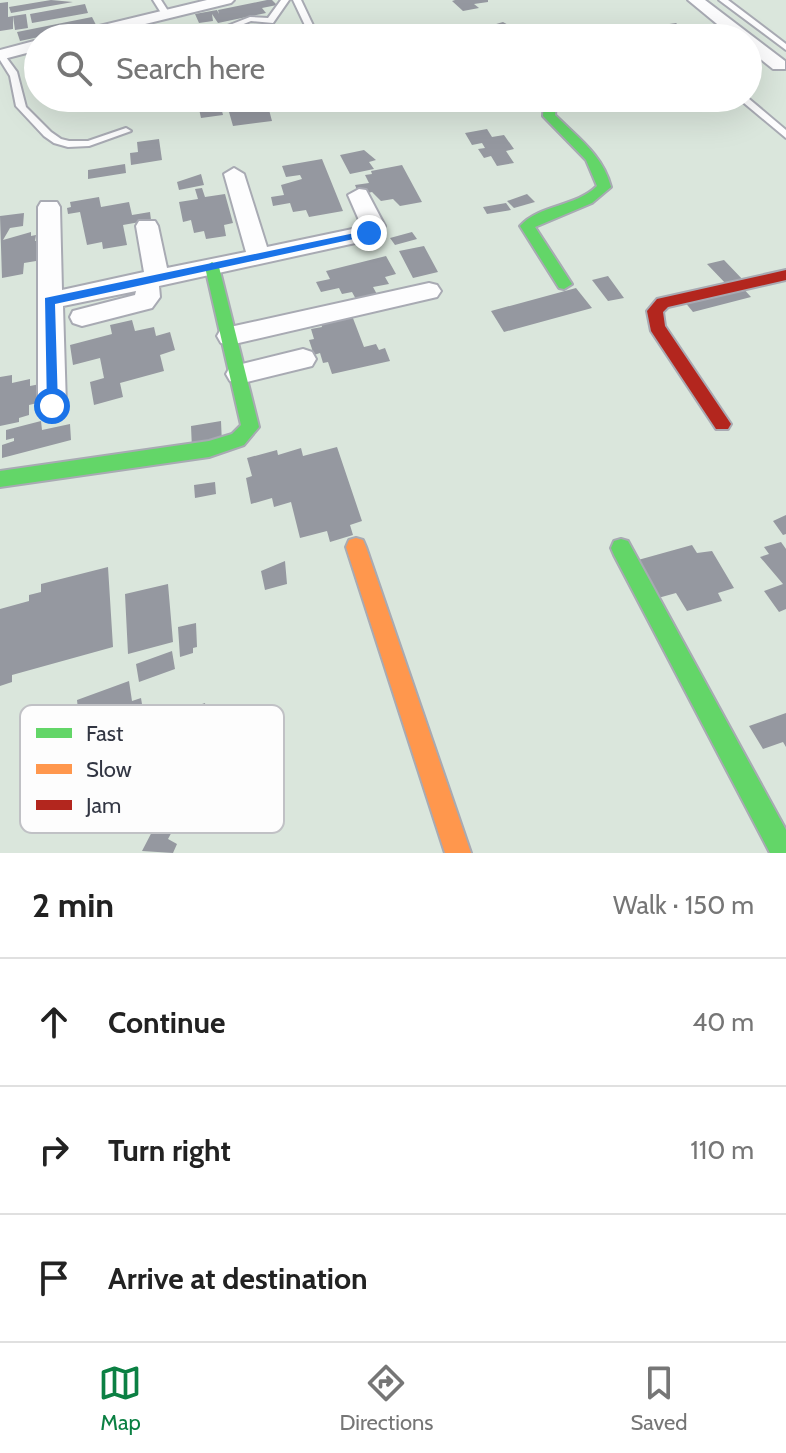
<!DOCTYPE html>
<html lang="en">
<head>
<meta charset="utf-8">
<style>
  :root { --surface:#fff; --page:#f2f2f2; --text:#222; --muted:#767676; --line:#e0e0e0; --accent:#0b8043 }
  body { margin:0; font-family:Cabin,sans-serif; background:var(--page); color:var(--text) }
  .stop { position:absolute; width:24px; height:24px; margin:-18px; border:6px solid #1a73e8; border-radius:50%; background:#fff }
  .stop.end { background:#1a73e8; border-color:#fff; box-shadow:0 2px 8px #0008 }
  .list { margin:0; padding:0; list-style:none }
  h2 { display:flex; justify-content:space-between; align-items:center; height:104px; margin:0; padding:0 32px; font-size:34px }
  h2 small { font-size:26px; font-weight:400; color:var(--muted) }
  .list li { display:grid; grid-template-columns:52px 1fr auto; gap:24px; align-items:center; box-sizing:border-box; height:128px; padding:0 32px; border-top:2px solid var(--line) }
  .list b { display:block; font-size:30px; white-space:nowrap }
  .list em { font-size:26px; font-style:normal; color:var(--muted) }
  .icon { flex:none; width:44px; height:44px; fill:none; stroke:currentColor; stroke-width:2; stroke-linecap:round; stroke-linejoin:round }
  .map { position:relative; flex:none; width:786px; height:853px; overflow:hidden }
  .search { position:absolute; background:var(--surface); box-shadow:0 8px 32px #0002; left:24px; right:24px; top:24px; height:88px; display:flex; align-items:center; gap:20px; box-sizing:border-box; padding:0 28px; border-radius:44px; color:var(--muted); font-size:30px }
  .sheet { height:488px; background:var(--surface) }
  nav { display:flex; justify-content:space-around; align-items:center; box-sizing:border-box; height:112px; border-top:2px solid var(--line); background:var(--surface); font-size:22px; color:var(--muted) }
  nav a { display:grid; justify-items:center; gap:4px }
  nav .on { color:var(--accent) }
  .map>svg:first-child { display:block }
  .green { fill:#dae6dc; fill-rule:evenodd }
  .building { fill:#9598a0 }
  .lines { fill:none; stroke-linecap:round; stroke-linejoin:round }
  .lane-casing { stroke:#a8aab3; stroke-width:4 }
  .street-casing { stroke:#a8aab3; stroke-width:4 }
  .fast-casing { stroke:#a8aab3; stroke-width:4 }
  .slow-casing { stroke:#a8aab3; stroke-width:4 }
  .jam-casing { stroke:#a8aab3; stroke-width:4 }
  .lane { fill:#fdfdfe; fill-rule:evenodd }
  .street { fill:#fdfdfe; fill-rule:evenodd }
  .fast { fill:#63d668; fill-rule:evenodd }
  .slow { fill:#ff974d; fill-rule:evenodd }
  .jam { fill:#b3261e; fill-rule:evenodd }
  .route { fill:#1a73e8 }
  .key { fill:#fdfdfd; stroke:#c0c1c5; stroke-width:2 }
  .key-label { font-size:22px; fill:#323643 }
</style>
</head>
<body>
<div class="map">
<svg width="786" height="853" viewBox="0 0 786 853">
  <rect width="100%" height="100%" fill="#f0f2f9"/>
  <!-- green -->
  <path class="green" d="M0,0H786V853H0ZM38,38H748V98H38Z"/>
  <!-- building -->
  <path class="building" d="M51,0L73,2L11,13L9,7Z
    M267,0H272L277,5L262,8L266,13L218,23L212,14L213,21L199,23L195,14L217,10L219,14L218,10Z
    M455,0H488V2L474,4L479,8L463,11L452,1Z
    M8,2V17L13,16V29L0,31V3Z
    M85,4L88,13L32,23L30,14Z
    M26,14L28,28L15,30L13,16Z
    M92,17L96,25L20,41L17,32Z
    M503,22L517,30L499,36L486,27Z
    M676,23L687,33L674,35L677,38H654L643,28Z
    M208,28L216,38H189L185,33Z
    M414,28L420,35L398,38L393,31Z
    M222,101V104L228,103L230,110L222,111L223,115L201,118L199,109L207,108L206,103Z
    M254,105L268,106L272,121L233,126L229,112Z
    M487,129L492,137L504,135L514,149L506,151L514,163L497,166L491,156L484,158L478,149L485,148L482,143L472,145L465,133Z
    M159,139L162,160L131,165L130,153L138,152L137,142Z
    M364,150L376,160L369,162L374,169L350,174L340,155Z
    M322,159L343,211L309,217L306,210L293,212L290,203L273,206L271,197L284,195L281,185L302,179L300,175L286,177L282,166Z
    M125,164L126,173L88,179V170Z
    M402,165L422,202L400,206L393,199L381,201L372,192L359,195L355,185L369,183L365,175L372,174L371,171Z
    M201,174L204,185L179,190L177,182Z
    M202,188L205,197L225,194L233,223L224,225L226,236L206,239L204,231L194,233L191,220L183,222L179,202L198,199L195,189Z
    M527,194L535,202L514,208L507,201Z
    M99,197L101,207L129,202L132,215L150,212L151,220L123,225L127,245L103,249L102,242L87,245L80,212L68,214L67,208L71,207L70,202Z
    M506,203L511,210L487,214L483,207Z
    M24,213L23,226L10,228L3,240L31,232V236L36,235L35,241L46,239V251L36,253V261L24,263L23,274L2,278L0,216Z
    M412,232L417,239L395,245L390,238Z
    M424,246L438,272L413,278L399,251Z
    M386,256L396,274L385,277L389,284L373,287L379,298L358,303L352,292L342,294L339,288L321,292L316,282L330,279L326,271Z
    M724,260L745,282L728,286L707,264Z
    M608,276L624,298L608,301L592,280Z
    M741,286L751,297L693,312L684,301Z
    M576,288L592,308L504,332L491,311Z
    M351,313L364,347L376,344L379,350L385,348L390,361L332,374L328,362L323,363L320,353L314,355L309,340L314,339L311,329L322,327L320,320Z
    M132,320L135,331L154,327L156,336L170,332L175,350L160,355L164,371L120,383L123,397L94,405L90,382L104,378L100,358L73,365L70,345L112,334L110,325Z
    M12,375V383L30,379V386L50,382V400L29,405V415L19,418V422L0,426V377Z
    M41,421L42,430L70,424L71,440L2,458V445L14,441V438L6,440V430Z
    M221,421L222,444L192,449L191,426Z
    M337,447L362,521L350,525L353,535L330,542L327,531L300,538L291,502L274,507L272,498L251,504L246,478L252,476L247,458L277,450L278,455L301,448L303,456Z
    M215,482L216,494L195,498L194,485Z
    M786,515V534L783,535L773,521Z
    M781,542L786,549V609L779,612L764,591L783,584L760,557L769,554L764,547Z
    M692,545L697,553L712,551L734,588L718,593L722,601L687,611L676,593L658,598L638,560Z
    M285,561L287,584L265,590L261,571Z
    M108,567L113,647L12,675V682L0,686V609L29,601V595L41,592V584Z
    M168,584L173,642L128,654L125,594Z
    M196,623L197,647L193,648V653L180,657L178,627Z
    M172,651L175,669L139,682L136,664Z
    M129,681L132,701L141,698L148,741L84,766L77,700Z
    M205,703L207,717L191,722L190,708Z
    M786,713V747L783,742L763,749L749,726Z
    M167,822L175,826L168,839L177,844L173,853L142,851L155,826L162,830Z"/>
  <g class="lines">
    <!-- lane casing -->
    <g class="lane-casing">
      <path id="lane" d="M153,0H161L170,14L169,16H163Z
        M281,0H289L273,23L251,21L224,32L217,30L250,17L268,18Z
        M293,0H301L319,38H311Z
        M719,0H728L786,44V50Z
        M0,52L3,53L17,72L26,107L51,132L61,139L69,141H88L126,128L131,131L89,146L68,147L54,143L44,136L16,106L10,76L0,60Z
        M218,98H238L215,103L213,101Z
        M738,98H748L786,130V138Z"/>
    </g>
    <!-- street casing -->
    <g class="street-casing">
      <path id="street" d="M207,0H234L231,3L88,38H60L62,35Z
        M688,0H705L785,61V69H773L748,49V38H734Z
        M38,40V50L0,60V50Z
        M234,168L244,174L267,247L362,227L348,195L359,189L366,190L385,226L377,238L369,240L159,286L160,297L152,308L82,326L73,323L70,317L73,311L135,295L136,291L63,306L66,406L62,414L52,417L42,414L38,406V207L41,202H57L60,207L62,290L144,272L136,226L139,221H155L158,226L167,268L246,252L224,174Z
        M429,283L437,285L441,291L437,297L230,345L221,343L217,336L221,329L230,327Z
        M303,349L312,352L316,359L312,366L239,384L230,381L226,374L230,367Z"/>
    </g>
    <!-- fast casing -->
    <g class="fast-casing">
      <path id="fast" d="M553,98H577L556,104L555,115C577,137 603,155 611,187L592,203L535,227L572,284L564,289L559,288L520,226C540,204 576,207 597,186L586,160L543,116L544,102Z
        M212,262L219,267L259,427L244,445L209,457L0,487V471L209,441L232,434L241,425L205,267Z
        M621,539L628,541L786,830V853H770L614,555L611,548L614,541Z"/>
    </g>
    <!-- slow casing -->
    <g class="slow-casing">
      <path id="slow" d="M356,538L363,540L366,547L471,853H445L346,547L349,540Z"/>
    </g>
    <!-- jam casing -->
    <g class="jam-casing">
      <path id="jam" d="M786,270V280L668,307L663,312L665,326L731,424L728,429H716L651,331L647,311L657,299Z"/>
    </g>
    <!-- lane -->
    <use href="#lane" class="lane"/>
    <!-- street -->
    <use href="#street" class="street"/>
    <!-- fast -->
    <use href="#fast" class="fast"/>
    <!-- slow -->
    <use href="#slow" class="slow"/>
    <!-- jam -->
    <use href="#jam" class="jam"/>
  </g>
  <!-- route -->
  <path class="route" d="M369,230L372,231V235L55,304L58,406L52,411L47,409L45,298Z"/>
  <!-- legend -->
  <rect x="20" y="705" width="264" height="128" rx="12" class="key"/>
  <rect x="36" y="728" width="36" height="10" fill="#63d668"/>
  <rect x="36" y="764" width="36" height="10" fill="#ff974d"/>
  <rect x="36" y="800" width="36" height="10" fill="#b3261e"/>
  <g class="key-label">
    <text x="86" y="741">Fast</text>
    <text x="86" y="777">Slow</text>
    <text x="86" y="813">Jam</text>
  </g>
</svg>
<div class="stop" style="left:52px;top:406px"></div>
<div class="stop end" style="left:369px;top:233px"></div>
<div class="search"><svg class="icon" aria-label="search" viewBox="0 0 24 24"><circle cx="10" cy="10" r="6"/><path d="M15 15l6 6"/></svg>Search here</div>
</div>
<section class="sheet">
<h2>2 min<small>Walk · 150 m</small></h2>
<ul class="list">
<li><svg class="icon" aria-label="ahead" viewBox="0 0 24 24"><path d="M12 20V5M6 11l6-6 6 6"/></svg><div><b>Continue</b></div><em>40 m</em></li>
<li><svg class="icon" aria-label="right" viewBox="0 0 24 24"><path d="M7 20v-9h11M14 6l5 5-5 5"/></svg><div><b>Turn right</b></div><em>110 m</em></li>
<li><svg class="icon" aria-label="arrive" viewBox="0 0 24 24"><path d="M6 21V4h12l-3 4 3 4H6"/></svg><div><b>Arrive at destination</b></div></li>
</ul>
</section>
<nav>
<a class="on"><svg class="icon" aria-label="map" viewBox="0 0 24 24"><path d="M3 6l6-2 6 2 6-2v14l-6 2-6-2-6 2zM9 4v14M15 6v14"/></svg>Map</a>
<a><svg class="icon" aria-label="directions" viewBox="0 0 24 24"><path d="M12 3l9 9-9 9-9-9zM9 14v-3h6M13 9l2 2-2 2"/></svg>Directions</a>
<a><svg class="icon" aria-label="saved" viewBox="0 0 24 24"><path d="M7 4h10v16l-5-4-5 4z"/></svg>Saved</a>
</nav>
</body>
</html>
